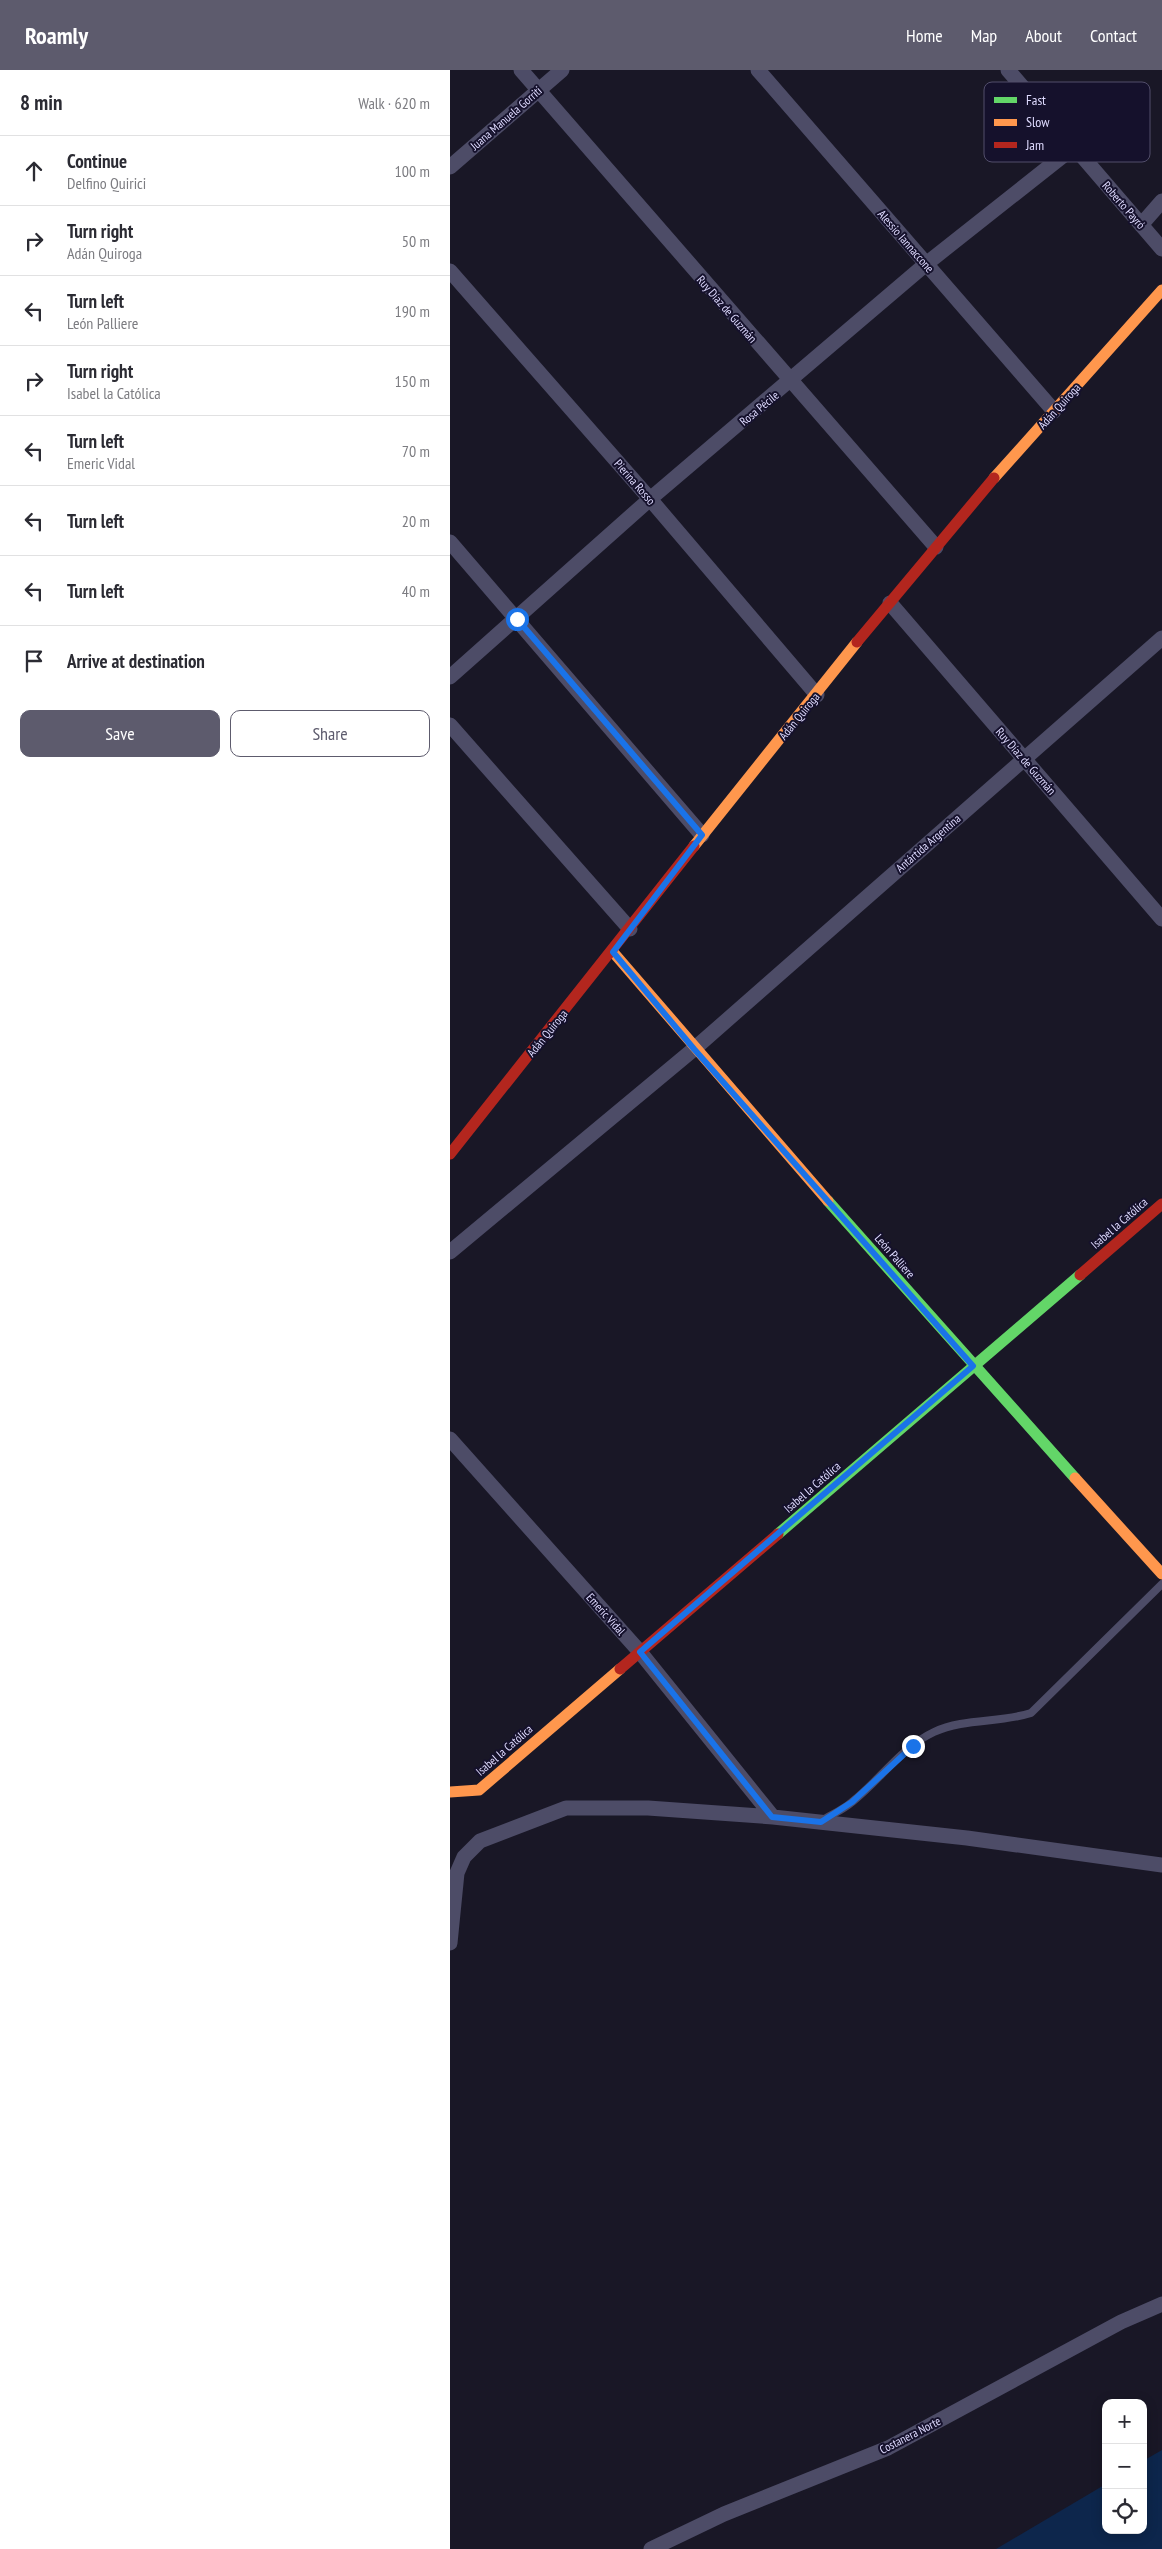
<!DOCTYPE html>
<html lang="en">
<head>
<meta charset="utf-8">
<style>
  :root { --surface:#fff; --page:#f7f7f7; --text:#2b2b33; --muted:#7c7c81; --line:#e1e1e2; --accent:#5d5b6d }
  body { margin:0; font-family:"PT Sans Narrow",sans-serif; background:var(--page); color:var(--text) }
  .controls { position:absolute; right:15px; bottom:15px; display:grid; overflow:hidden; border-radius:10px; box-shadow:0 2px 12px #0003 }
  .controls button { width:45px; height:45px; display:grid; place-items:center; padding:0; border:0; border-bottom:1px solid var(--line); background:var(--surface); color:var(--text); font:25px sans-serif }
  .stop { position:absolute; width:15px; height:15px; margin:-11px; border:4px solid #1a73e8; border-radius:50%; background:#fff }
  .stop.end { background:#1a73e8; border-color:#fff; box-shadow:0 1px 5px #0008 }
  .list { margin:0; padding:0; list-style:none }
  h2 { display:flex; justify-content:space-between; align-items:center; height:65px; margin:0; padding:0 20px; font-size:21px }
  h2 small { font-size:16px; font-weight:400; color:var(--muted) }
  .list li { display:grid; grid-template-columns:32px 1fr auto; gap:15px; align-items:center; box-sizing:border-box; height:70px; padding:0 20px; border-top:1px solid var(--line) }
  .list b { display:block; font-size:19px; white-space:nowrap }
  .list p { margin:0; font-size:16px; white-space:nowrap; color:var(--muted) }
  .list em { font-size:16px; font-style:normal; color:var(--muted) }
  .actions { display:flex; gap:10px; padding:15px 20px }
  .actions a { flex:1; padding:11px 0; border:1px solid var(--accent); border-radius:10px; text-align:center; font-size:18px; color:var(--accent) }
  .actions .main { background:var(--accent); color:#fff }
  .icon { flex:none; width:28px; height:28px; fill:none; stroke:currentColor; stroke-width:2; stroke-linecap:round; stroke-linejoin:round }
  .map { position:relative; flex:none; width:712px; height:2479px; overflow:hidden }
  header { display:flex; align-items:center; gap:30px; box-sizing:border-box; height:70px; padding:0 25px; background:var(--accent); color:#fff }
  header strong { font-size:24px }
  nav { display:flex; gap:28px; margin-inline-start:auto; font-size:18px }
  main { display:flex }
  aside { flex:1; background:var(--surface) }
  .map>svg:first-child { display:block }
  .water { fill:#0d264c }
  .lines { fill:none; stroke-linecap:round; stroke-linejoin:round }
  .lane { stroke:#4d4c67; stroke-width:8 }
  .street { stroke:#4d4c67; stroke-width:15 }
  .fast { stroke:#63d668; stroke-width:11 }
  .slow { stroke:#ff974d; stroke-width:11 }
  .jam { stroke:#b3261e; stroke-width:11 }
  .route { stroke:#1a73e8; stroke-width:6 }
  .labels { text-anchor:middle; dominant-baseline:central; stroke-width:4; stroke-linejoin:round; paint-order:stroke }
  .street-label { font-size:12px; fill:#dfdbff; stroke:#15112c }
  .key { fill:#15112c; stroke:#524e6b; stroke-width:1 }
  .key-label { font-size:14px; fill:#dfdbff }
</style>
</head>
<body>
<header>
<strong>Roamly</strong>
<nav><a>Home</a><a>Map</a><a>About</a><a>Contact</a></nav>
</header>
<main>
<aside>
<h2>8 min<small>Walk · 620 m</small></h2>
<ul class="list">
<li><svg class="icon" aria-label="ahead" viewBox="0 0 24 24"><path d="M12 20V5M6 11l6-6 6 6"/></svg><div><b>Continue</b><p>Delfino Quirici</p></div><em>100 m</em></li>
<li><svg class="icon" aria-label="right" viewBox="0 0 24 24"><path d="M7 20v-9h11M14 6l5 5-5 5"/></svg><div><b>Turn right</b><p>Adán Quiroga</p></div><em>50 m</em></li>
<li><svg class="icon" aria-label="left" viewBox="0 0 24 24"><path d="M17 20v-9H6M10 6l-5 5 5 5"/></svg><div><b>Turn left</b><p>León Palliere</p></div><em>190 m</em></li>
<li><svg class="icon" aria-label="right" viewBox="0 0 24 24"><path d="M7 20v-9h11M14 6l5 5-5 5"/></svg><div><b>Turn right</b><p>Isabel la Católica</p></div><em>150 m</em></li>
<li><svg class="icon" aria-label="left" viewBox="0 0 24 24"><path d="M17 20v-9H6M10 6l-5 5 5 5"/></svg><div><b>Turn left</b><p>Emeric Vidal</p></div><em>70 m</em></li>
<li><svg class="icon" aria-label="left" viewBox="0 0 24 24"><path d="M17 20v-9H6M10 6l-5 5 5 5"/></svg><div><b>Turn left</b></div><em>20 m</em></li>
<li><svg class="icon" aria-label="left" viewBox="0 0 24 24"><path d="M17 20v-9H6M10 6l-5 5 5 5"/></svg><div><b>Turn left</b></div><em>40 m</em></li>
<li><svg class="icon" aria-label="arrive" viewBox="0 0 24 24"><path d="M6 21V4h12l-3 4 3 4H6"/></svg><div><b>Arrive at destination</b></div></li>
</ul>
<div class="actions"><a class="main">Save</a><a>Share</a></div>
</aside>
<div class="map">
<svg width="712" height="2479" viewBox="0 0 712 2479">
  <rect width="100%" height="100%" fill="#191726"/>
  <!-- water -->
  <path class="water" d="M712,2380V2479H546L656,2414V2460H693V2391Z"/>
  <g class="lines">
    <!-- lane -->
    <path class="lane" d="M373,1750C383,1744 394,1739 402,1732C430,1710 452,1677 484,1662C514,1648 550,1653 581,1643L712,1514"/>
    <!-- street -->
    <path class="street" d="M71,0L486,477
      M308,0L604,341
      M558,0L712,179
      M0,97L112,0
      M691,155L712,131
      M0,201L200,429L367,625
      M0,472L252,765
      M440,533L712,849
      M0,607L200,429L476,194L624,77
      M0,655L180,859
      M0,1182L244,979L712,568
      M0,1369L190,1582L323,1747
      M0,1873L7,1803L14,1787L30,1771L116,1738H198L323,1747L517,1768L712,1795
      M201,2479L274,2444L438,2378L671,2252L712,2234"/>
    <!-- fast -->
    <path class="fast" d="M378,1131L625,1408
      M328,1464L630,1205"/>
    <!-- slow -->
    <path class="slow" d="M544,408L712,220
      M244,776L407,572
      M163,882L378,1131
      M625,1408L712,1504
      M0,1722L29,1720L170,1599"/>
    <!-- jam -->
    <path class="jam" d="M407,572L544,408
      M0,1084L244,776
      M630,1205L712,1134
      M170,1599L328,1464"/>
  </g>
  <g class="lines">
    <!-- route -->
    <path class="route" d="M67,549L252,765L163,882L244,979L523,1296L190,1582L322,1747L371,1752L402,1732L463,1676"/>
  </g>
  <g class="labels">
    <!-- street labels -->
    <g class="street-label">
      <text transform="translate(56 48) rotate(-41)">Juana Manuela Gorriti</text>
      <text transform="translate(674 135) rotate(49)">Roberto Payró</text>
      <text transform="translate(456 171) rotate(49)">Alessio Iannaccone</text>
      <text transform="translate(277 239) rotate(49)">Ruy Díaz de Guzmán</text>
      <text transform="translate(609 336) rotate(-48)">Adán Quiroga</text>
      <text transform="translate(309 338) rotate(-40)">Rosa Pécile</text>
      <text transform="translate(185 412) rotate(49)">Pierina Rosso</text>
      <text transform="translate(349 646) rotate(-51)">Adán Quiroga</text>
      <text transform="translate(576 691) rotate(49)">Ruy Díaz de Guzmán</text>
      <text transform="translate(478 773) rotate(-41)">Antártida Argentina</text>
      <text transform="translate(97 963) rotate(-51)">Adán Quiroga</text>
      <text transform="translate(669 1153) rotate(-41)">Isabel la Católica</text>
      <text transform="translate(445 1186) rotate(49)">León Palliere</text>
      <text transform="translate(362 1417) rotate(-41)">Isabel la Católica</text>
      <text transform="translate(156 1544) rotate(48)">Emeric Vidal</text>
      <text transform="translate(54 1680) rotate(-41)">Isabel la Católica</text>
      <text transform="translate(460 2365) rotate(-27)">Costanera Norte</text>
    </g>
  </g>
  <!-- legend -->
  <rect x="534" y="12" width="166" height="80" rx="8" class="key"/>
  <rect x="544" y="27" width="23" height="6" fill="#63d668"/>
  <rect x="544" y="49" width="23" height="7" fill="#ff974d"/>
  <rect x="544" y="72" width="23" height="6" fill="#b3261e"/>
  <g class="key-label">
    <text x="576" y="35">Fast</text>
    <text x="576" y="57">Slow</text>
    <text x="576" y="80">Jam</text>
  </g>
</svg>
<div class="controls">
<button>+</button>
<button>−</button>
<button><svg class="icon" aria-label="locate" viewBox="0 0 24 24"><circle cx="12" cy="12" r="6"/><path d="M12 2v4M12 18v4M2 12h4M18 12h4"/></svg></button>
</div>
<div class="stop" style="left:67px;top:549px"></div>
<div class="stop end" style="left:463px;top:1676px"></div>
</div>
</main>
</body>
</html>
